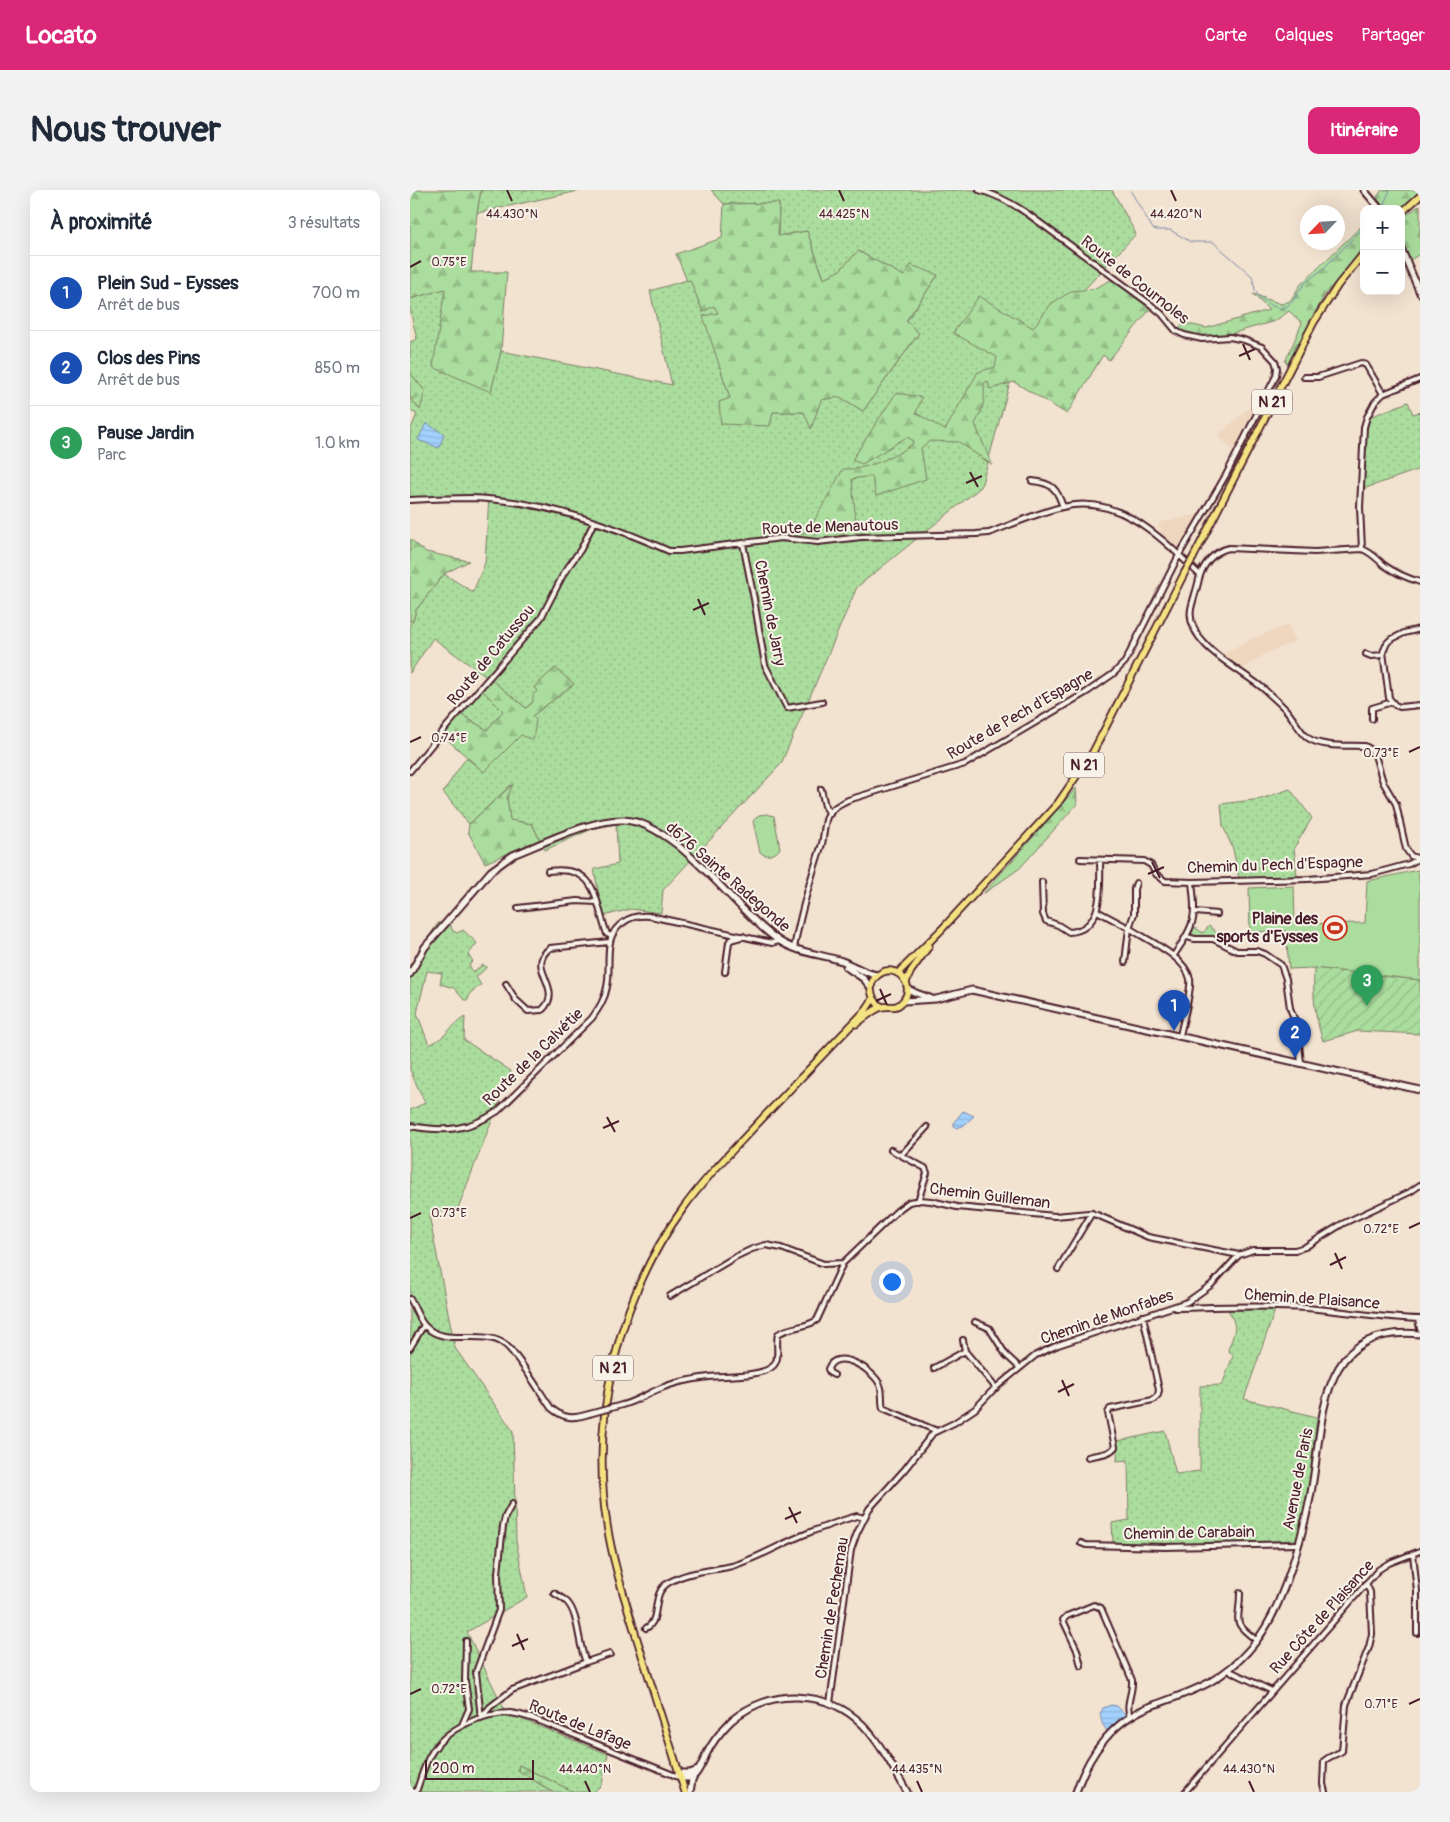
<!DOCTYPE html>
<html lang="fr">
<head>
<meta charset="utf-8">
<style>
  :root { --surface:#fff; --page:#f2f2f3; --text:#1f2937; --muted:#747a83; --line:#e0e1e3; --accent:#db2777 }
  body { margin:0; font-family:Pangolin,sans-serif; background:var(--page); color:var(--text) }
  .controls { position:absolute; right:15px; top:15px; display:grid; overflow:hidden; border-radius:10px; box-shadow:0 5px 20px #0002 }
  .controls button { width:45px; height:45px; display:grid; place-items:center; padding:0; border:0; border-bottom:1px solid var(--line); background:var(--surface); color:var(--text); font:25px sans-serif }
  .compass { position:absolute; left:890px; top:15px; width:45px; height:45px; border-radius:50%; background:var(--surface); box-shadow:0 5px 20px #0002; rotate:245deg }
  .scale { position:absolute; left:15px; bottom:12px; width:109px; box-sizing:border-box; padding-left:5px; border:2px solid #4a1f2b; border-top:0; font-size:14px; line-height:18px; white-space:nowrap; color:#4a1f2b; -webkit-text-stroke:4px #f7f3e8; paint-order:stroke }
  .you { position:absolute; left:481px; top:1091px; width:18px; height:18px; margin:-12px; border:4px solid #fff; border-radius:50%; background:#1a73e8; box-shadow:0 0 0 8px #1a73e833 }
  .badge { display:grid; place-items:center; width:32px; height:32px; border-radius:50%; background:var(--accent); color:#fff; font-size:16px; font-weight:700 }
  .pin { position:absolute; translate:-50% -41px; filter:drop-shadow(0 1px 2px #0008) }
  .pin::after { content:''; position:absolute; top:26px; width:18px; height:15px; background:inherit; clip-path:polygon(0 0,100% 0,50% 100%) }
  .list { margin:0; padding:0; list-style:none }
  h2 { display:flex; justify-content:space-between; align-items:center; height:65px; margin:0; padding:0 20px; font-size:21px }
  h2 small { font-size:16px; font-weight:400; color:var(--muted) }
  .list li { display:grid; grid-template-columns:32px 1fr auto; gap:15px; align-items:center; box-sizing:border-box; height:75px; padding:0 20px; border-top:1px solid var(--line) }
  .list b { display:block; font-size:19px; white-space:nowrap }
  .list p { margin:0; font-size:16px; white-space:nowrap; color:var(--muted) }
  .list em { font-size:16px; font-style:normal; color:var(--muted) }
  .map { position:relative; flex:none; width:1010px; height:1602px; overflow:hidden; border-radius:10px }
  header { display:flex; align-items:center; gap:30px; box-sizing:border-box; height:70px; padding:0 25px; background:var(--accent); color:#fff }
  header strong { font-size:24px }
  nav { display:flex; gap:28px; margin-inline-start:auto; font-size:18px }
  .intro { display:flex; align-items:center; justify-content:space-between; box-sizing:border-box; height:120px; padding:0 30px }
  h1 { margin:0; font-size:35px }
  .button { padding:12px 22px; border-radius:10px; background:var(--accent); color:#fff; font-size:18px; font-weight:700 }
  main { display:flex; gap:30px; padding:0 30px }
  aside { flex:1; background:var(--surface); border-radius:10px; box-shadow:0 5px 20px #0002 }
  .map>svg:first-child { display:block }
  .built { fill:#eed6bf }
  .grass { fill:url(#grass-dots); stroke:#7a7e64 }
  .forest { fill:url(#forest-firs); stroke:#7a7e64 }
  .park { fill:url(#park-crowns); stroke:#7a7e64 }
  .garden { fill:url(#garden-furrows); stroke:#7a7e64 }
  .pitch { fill:#abdd9e; stroke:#7a7e64 }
  .water { fill:url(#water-rules); stroke:#7e8aa9 }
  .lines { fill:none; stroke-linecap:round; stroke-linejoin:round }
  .stream { stroke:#7e8aa9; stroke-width:1 }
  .street-casing { stroke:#4a1f2b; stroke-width:8 }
  .secondary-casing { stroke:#4a1f2b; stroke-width:9 }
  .primary-casing { stroke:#4a1f2b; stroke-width:9 }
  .street { stroke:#f7f3e8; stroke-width:4 }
  .secondary { stroke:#f7f3e8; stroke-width:5 }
  .primary { stroke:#f4e382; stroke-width:5.5 }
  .street-bridge-casing { stroke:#4a1f2b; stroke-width:8; stroke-linecap:butt }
  .primary-bridge-casing { stroke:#4a1f2b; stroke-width:9; stroke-linecap:butt }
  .street-bridge { stroke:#f7f3e8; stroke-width:4 }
  .primary-bridge { stroke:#f4e382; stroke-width:5.5 }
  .ticks { fill:none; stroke:#4a1f2b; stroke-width:2 }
  .labels { text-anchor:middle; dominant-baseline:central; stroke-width:4; stroke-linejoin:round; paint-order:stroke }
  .shield { fill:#f7f3e8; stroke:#7e5f64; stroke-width:1 }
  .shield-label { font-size:15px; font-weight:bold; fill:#4a1f2b }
  .street-label { font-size:16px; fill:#4a1f2b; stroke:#f7f3e8 }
  .poi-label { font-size:16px; font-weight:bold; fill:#4a1f2b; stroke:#f7f3e8; text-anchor:end }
  .ticks-label { font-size:12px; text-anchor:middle; fill:#4a1f2b; stroke:#f7f3e8; stroke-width:4; stroke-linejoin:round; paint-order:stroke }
</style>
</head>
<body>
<header>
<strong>Locato</strong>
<nav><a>Carte</a><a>Calques</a><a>Partager</a></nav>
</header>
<div class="intro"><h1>Nous trouver</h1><a class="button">Itinéraire</a></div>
<main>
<aside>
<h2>À proximité<small>3 résultats</small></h2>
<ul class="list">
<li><span class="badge" style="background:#1a4fb4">1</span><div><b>Plein Sud - Eysses</b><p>Arrêt de bus</p></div><em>700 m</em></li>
<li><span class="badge" style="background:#1a4fb4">2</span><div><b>Clos des Pins</b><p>Arrêt de bus</p></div><em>850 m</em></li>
<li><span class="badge" style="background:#2e9e5b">3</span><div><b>Pause Jardin</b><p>Parc</p></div><em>1.0 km</em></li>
</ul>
</aside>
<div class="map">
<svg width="1010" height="1602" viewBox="0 0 1010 1602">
  <defs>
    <pattern id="grass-dots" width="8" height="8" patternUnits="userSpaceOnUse" patternTransform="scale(1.25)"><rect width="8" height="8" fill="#abdd9e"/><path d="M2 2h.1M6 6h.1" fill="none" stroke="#95bd88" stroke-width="1.8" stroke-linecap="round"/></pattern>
    <pattern id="forest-firs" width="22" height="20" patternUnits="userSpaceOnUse" patternTransform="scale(1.25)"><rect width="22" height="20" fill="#abdd9e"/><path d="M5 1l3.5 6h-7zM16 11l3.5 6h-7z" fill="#95bd88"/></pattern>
    <pattern id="park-crowns" width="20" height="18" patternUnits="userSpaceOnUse" patternTransform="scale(1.25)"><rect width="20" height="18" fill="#abdd9e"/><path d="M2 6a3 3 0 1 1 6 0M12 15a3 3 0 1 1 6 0" fill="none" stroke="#95bd88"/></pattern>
    <pattern id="garden-furrows" width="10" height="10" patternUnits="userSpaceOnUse" patternTransform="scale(1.25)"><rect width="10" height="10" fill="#abdd9e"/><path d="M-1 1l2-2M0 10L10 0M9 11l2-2" fill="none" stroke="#95bd88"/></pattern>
    <pattern id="water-rules" width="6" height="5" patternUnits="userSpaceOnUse" patternTransform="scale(1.25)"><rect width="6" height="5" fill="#a1d1fd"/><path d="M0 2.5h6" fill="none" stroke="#8cb3d9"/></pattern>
  </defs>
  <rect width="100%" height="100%" fill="#f2e2d0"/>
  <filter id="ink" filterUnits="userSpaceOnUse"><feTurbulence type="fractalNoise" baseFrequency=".02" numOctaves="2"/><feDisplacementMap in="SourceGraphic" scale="10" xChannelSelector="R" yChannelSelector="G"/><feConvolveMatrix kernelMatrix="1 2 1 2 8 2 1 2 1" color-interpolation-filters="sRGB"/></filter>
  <g filter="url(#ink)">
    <!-- built -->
    <path class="built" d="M854,205L825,263L808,245Z
      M791,324L770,359L749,343L752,339L748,336L751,332Z
      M878,435L885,451L857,463L831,480L812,465L846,447Z"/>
    <!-- grass -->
    <path class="grass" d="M71,0H173L67,23Z
      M301,0H702L726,44L605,174L571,297L447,397L371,574L253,700L251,723L221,719L193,726L184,679L208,674L206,634L182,639L135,660L122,634L100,630L97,608L101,595L59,634L33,602L56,568L74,581L111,545L122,526L164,494L124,497L127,501L123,512L116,518C86,493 54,471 23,448L0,483V430L3,431L6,420L34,384L63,402L75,373L79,306L0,307V241L7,224L0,221V207L9,219L15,201L0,183V152L7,149L0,119V109L35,98L81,201L91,161L262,195L240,101L280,89L293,122L304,115L309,124L294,126L320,208L363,222H395L401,238L411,209L430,207L453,221L509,143L496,132L528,85L494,86L448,61L430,80L414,89L397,41L368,46L369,14H314Z
      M998,212L1003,224L1010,222V279L953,299L956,241L960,227Z
      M72,500L93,521L77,540L50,524Z
      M880,599L902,628L884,658L887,686L829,689L823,659L813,636L811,614L851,609Z
      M28,733H40L42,740L47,743L53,740L67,753L58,765L63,771L59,775L63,782L73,775L77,777L66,787L71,795L60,803L58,810H54L44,798L30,794L32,783L17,781L7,823L19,855C37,847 40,836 55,827L54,850L101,881L48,1018L19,1025L45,1158L103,1241L106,1351L117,1407L57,1442L96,1523L198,1564L192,1594L184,1602H164L109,1575L108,1580L142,1602H0V920L15,913L0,880V775Z
      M818,1120H865L834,1209L907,1227L899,1294L887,1350L751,1356L703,1352L702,1333L719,1330L718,1270L707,1271L708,1251L755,1241L766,1284L790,1281V1196L812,1195L823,1166L818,1160C824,1143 829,1137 818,1120Z"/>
    <!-- forest -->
    <path class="forest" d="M0,0H71L67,23L61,82H97L91,161L81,202L23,177L35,99L0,109Z
      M972,0H1010V1L991,19H974L967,7Z
      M369,13L368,46L397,41L414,89L430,80L448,61L494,86L501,75L528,85L496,131L509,143L453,221L430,207L411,210L401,239L394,222H363L360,236L311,234L309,212L320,208L293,126L308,123L304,116L293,122L280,90L277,91L266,64L312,48L314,14Z
      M1010,15V64L1000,70L991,51V29Z
      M954,34V57L914,106L878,173L875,172L892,133L879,121L865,131L813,146L791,148L769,139L774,133L796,138L859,120L843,104L871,114L880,111L891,94Z
      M701,90L741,118L699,170L693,165L657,224L604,192L580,199L578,191L574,193C575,211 574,217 565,234L582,275L549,252L520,251L511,258L516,289L466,306L462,286L442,289L447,345L408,349L387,348V344L398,342L433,279C438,279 444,279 449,278C462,276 498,262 504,251L497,247L452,274L442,270L486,203L512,207L506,223L535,240L568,182L585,177L587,167L543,143L569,106L623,138L642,113L662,101L683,99Z
      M0,183L15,201L10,220L0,207Z
      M0,349L16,362L59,371L34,384L6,420L3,431L0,430Z
      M145,478L164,494L122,526L126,530L123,550L111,545L74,582L32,545L50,524L77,540L93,521L72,500L82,490L116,518L123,512V505L127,501L124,497Z
      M103,594L97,608L100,630L122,634L130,650L75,673L58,642L59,634Z
      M666,598L667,614L610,678L573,704Z
      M109,1575L164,1602H142L108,1580Z"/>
    <!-- park -->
    <path class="park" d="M799,736L807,743L806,749L796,746H781L784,737L793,743Z"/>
    <!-- garden -->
    <path class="garden" d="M904,778L1010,790V844L948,841L913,851C904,824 903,807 904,778Z"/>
    <!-- pitch -->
    <path class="pitch" d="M357,624L364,626L370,658C367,665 355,668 350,662L343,631L349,625Z
      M1008,680L1010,699V790L904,778L879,779L876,741L840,742L839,698L884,696L885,734L955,733L957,691Z"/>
    <!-- water -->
    <path class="water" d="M16,233L34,244L29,258L8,250Z
      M553,921L564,926L553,936L546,938L544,936V932Z
      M701,1515L707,1516L716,1525L697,1541L692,1533L690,1524L693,1518Z"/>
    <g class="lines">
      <!-- stream -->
      <path class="stream" d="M720,0L743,39L747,40H760L781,52H803L842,86L845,100L849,107L862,116L873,119L882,112L895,93L914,78L954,37
        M972,18L980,0"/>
      <!-- street casing -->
      <g class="street-casing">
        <path id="street" d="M894,187H908L951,173L956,175L973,204
          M1010,189L973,204L965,212L957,227L954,237L950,317L952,359C961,362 967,369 974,375C985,383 997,388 1010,392
          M622,291C643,293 647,299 653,317
          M0,310C20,309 41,308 61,308C129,310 197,333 259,361H270L371,348L408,352L451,347L566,344L579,343C603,334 627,323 652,317C710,303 752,349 790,385
          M333,354L344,409L355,475L377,518L412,512
          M952,359L905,362L819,358C804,361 793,374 789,389C787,399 783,409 781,419C775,455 833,480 855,500C862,507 870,513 877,521C884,529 890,542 898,548C913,558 938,555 955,556L960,559L965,565L973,592L986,614L996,659L1001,666L1010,669
          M1010,439L994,443L980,450L977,453L973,462L979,508L985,515L990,517L1010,515
          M956,464L961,466L973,465
          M962,529V518L982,512
          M0,581L38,535L131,428L154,383L171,359L184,332
          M411,599L415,616L420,624
          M670,669L734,671L741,675L746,684L755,691L782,692L898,689L962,684L999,674L1008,669
          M138,681C188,674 184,709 197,744L201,746
          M632,692L633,724L636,731L648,735L659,742C695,740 690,695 690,670
          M726,693L724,699V724L719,738C737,750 775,766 780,789C782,800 772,834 770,846
          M108,718L167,711L187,712
          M687,721L719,738L715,772
          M786,722L807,724
          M777,747L785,749H803L827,761H847L855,764L871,775L876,789L880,818L887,836L891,873
          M384,758C391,721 400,690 412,654C414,645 414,635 417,627C421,618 430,614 438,610L555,574L677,502L703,484L715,472L769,365L816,285L866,186L867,178L865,171L852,157L834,150L820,147L792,149L774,145L766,141L752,124L740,114L618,24C602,13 588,5 569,0
          M764,765C786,733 786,729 782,692
          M315,782L319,752C322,747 328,750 333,746
          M96,794L106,810L118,821L132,820C156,798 114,778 140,758L199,752
          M0,936C35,942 58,941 88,921L182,828C189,818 195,809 197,797C202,774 191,746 214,732C222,726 230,725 240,726L362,753L369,751
          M481,960L515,978L517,983L508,1011
          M491,965L517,937
          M648,1079L682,1023
          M260,1106L325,1067L342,1059L356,1055L371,1058L414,1074L433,1073
          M0,1109C5,1117 9,1130 15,1136C35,1157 70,1139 93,1153C105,1160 131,1204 141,1218C154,1229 163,1229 179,1224
          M765,1118C809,1117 852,1115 896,1118C934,1121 972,1128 1010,1129
          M1008,1129L1010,1139
          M565,1132L579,1138L596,1165L609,1177
          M553,1150L555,1161L586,1198
          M0,1158L14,1135
          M524,1178L555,1161
          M424,1185L420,1183L418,1179C426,1156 464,1180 470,1195C473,1201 471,1211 473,1218L527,1241
          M212,1215C227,1211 240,1202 254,1197C268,1191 285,1189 299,1187C315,1185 352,1187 363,1176C371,1169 365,1154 368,1144C380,1136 396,1138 407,1130L433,1073L488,1020L499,1012L510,1010L521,1011L547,1017L645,1026L679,1023L687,1025L738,1047L829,1065
          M678,1267C688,1264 699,1265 705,1257L698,1223L700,1219L743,1210L748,1205L749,1200L733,1126
          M671,1353L676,1355L755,1357L888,1354
          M1003,1364L1007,1401V1443
          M144,1403C148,1406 153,1408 157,1412C169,1424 168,1456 176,1472
          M830,1403C830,1433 820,1430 846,1450
          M236,1438C252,1430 240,1404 258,1393C277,1381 301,1381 322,1376C346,1369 369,1355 393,1345C408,1339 424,1333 440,1328L447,1326L454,1328
          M671,1476L667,1460L653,1430L657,1426L684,1415L691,1418L722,1490C723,1504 715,1513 720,1527
          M818,1480L862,1501
          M420,1513L441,1360L447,1343L459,1319L495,1279L523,1243L544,1233L565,1219L584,1199L626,1165L648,1155L777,1112L801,1095L829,1065L843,1060H885L895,1057L932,1034L1000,1002L1010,995
          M71,1528L66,1482L89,1420L88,1383L93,1336L95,1327L102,1314
          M71,1528L80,1517L102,1500L176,1472L200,1464
          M52,1535L59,1519L55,1491L56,1451
          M6,1602C11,1589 14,1574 22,1562C37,1538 72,1523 100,1523C110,1524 118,1527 127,1530L271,1588
          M775,1602L968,1380L979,1373L1010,1361
          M915,1602L913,1594L914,1571C919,1566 926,1565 932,1561L936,1515L959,1457L962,1444L960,1402L956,1393"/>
      </g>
      <!-- secondary casing -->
      <g class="secondary-casing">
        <path id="secondary" d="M954,0L970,19
          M991,58L1010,103
          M436,777L454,789L461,798
          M0,784L15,757L81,681L103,665C134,653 181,629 214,630C268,633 324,720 368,750C387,763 411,764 432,771C445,776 454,783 467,785
          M498,799L506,803L520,808
          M494,811L526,809L562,800L1010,900
          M268,1583H280L288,1580
          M271,1588H279L285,1585C290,1579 293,1572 296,1565C302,1552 311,1541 321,1531C359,1498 417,1499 453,1535C471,1554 484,1579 497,1602
          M280,1602L282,1590L284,1586
          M666,1602C679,1563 704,1529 744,1515C763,1508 782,1502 800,1492C831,1474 854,1446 868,1413C882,1380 893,1343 900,1308C915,1236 903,1134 1010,1144"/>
      </g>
      <!-- primary casing -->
      <g class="primary-casing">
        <path id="primary" d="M991,23L1010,6
          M783,368L904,132L928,95L954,63
          M488,783L532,739L648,613L683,562L775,382
          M496,792L501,781L519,756
          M446,834C452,830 465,818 472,817C480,815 486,820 493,811C507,795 485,771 468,785C456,794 461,810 472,817
          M275,1602C259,1550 242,1498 226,1446C215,1409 203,1373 197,1335C180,1226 208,1109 272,1020C294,989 322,961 348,933C383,896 419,858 455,821L463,809"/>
      </g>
      <!-- street -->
      <use href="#street" class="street"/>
      <!-- secondary -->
      <use href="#secondary" class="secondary"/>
      <!-- primary -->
      <use href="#primary" class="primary"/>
      <!-- street-bridge casing -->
      <g class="street-bridge-casing">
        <path id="street-bridge" d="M179,1224L212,1215"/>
      </g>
      <!-- primary-bridge casing -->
      <g class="primary-bridge-casing">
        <path id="primary-bridge" d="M775,382L783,368"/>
      </g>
      <!-- street-bridge -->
      <use href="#street-bridge" class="street-bridge"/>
      <!-- primary-bridge -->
      <use href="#primary-bridge" class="primary-bridge"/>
    </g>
  </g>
  <!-- ticks -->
  <path class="ticks" d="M97,0L102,11M429,0L434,11M761,0L766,11M0,77L11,71M833,154L840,170M829,166L845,159M560,282L568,297M556,293L572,286M288,409L295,425M283,420L299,413M0,552L11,547M999,562L1010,557M742,672L750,688M738,684L754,677M470,799L477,815M466,811L481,804M197,927L205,942M193,938L209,931M0,1028L11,1023M999,1038L1010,1033M925,1063L932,1079M920,1075L936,1067M652,1190L659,1206M648,1202L664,1194M379,1317L387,1333M375,1329L391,1322M107,1444L114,1460M102,1456L118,1449M0,1504L11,1499M999,1514L1010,1509M175,1591L180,1602M507,1591L512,1602M839,1591L844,1602"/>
  <!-- icons -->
  <defs>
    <g id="stadium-ring" transform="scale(1.25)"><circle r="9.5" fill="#f7f3e8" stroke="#c8321e" stroke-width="1.5"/><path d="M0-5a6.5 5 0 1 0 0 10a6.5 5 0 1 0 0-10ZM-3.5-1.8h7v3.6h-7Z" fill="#c8321e"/></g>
  </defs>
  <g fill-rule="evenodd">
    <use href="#stadium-ring" x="925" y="738"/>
  </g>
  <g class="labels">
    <!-- shield labels -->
    <g class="shield">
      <rect x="842" y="199.5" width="40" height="25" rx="4"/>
      <rect x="654" y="562.5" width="40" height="25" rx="4"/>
      <rect x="183" y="1165.5" width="40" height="25" rx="4"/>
    </g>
    <g class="shield-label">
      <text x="862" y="212">N 21</text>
      <text x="674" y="575">N 21</text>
      <text x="203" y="1178">N 21</text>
    </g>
    <!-- street labels -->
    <g class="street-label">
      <text transform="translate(725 90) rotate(38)">Route de Cournoles</text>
      <text transform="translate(420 337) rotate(-2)">Route de Menautous</text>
      <text transform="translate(360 423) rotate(79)">Chemin de Jarry</text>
      <text transform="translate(81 465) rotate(-50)">Route de Catussou</text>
      <text transform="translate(610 524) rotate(-30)">Route de Pech d'Espagne</text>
      <text transform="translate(865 675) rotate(-2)">Chemin du Pech d'Espagne</text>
      <text transform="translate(318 687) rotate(41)">d676 Sainte Radegonde</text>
      <text transform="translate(123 867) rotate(-44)">Route de la Calvétie</text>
      <text transform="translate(580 1006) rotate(7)">Chemin Guilleman</text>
      <text transform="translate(902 1109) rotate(4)">Chemin de Plaisance</text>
      <text transform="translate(697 1127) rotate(-19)">Chemin de Monfabes</text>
      <text transform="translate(888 1289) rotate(-79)">Avenue de Paris</text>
      <text transform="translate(779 1343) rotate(-1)">Chemin de Carabain</text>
      <text transform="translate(422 1418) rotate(-81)">Chemin de Pechemau</text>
      <text transform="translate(912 1427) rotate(-48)">Rue Côte de Plaisance</text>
      <text transform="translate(170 1535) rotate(22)">Route de Lafage</text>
    </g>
    <!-- poi labels -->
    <g class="poi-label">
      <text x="908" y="729">Plaine des<tspan x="908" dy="18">sports d'Eysses</tspan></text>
    </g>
  </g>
  <g class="ticks-label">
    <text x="434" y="28">44.425°N</text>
    <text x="766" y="28">44.420°N</text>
    <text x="102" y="28">44.430°N</text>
    <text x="39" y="76">0.75°E</text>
    <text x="39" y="552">0.74°E</text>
    <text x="971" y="567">0.73°E</text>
    <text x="39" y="1027">0.73°E</text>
    <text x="971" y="1043">0.72°E</text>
    <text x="39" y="1503">0.72°E</text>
    <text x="971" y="1518">0.71°E</text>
    <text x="175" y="1583">44.440°N</text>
    <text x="507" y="1583">44.435°N</text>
    <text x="839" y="1583">44.430°N</text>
  </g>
</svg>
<div class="controls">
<button>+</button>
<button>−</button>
</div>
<svg class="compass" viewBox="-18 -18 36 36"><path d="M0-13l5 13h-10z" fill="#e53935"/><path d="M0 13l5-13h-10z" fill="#747a83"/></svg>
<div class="scale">200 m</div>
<div class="you"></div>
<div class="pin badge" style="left:764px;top:841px;background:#1a4fb4">1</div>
<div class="pin badge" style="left:885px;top:868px;background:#1a4fb4">2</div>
<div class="pin badge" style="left:957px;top:816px;background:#2e9e5b">3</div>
</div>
</main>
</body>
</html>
